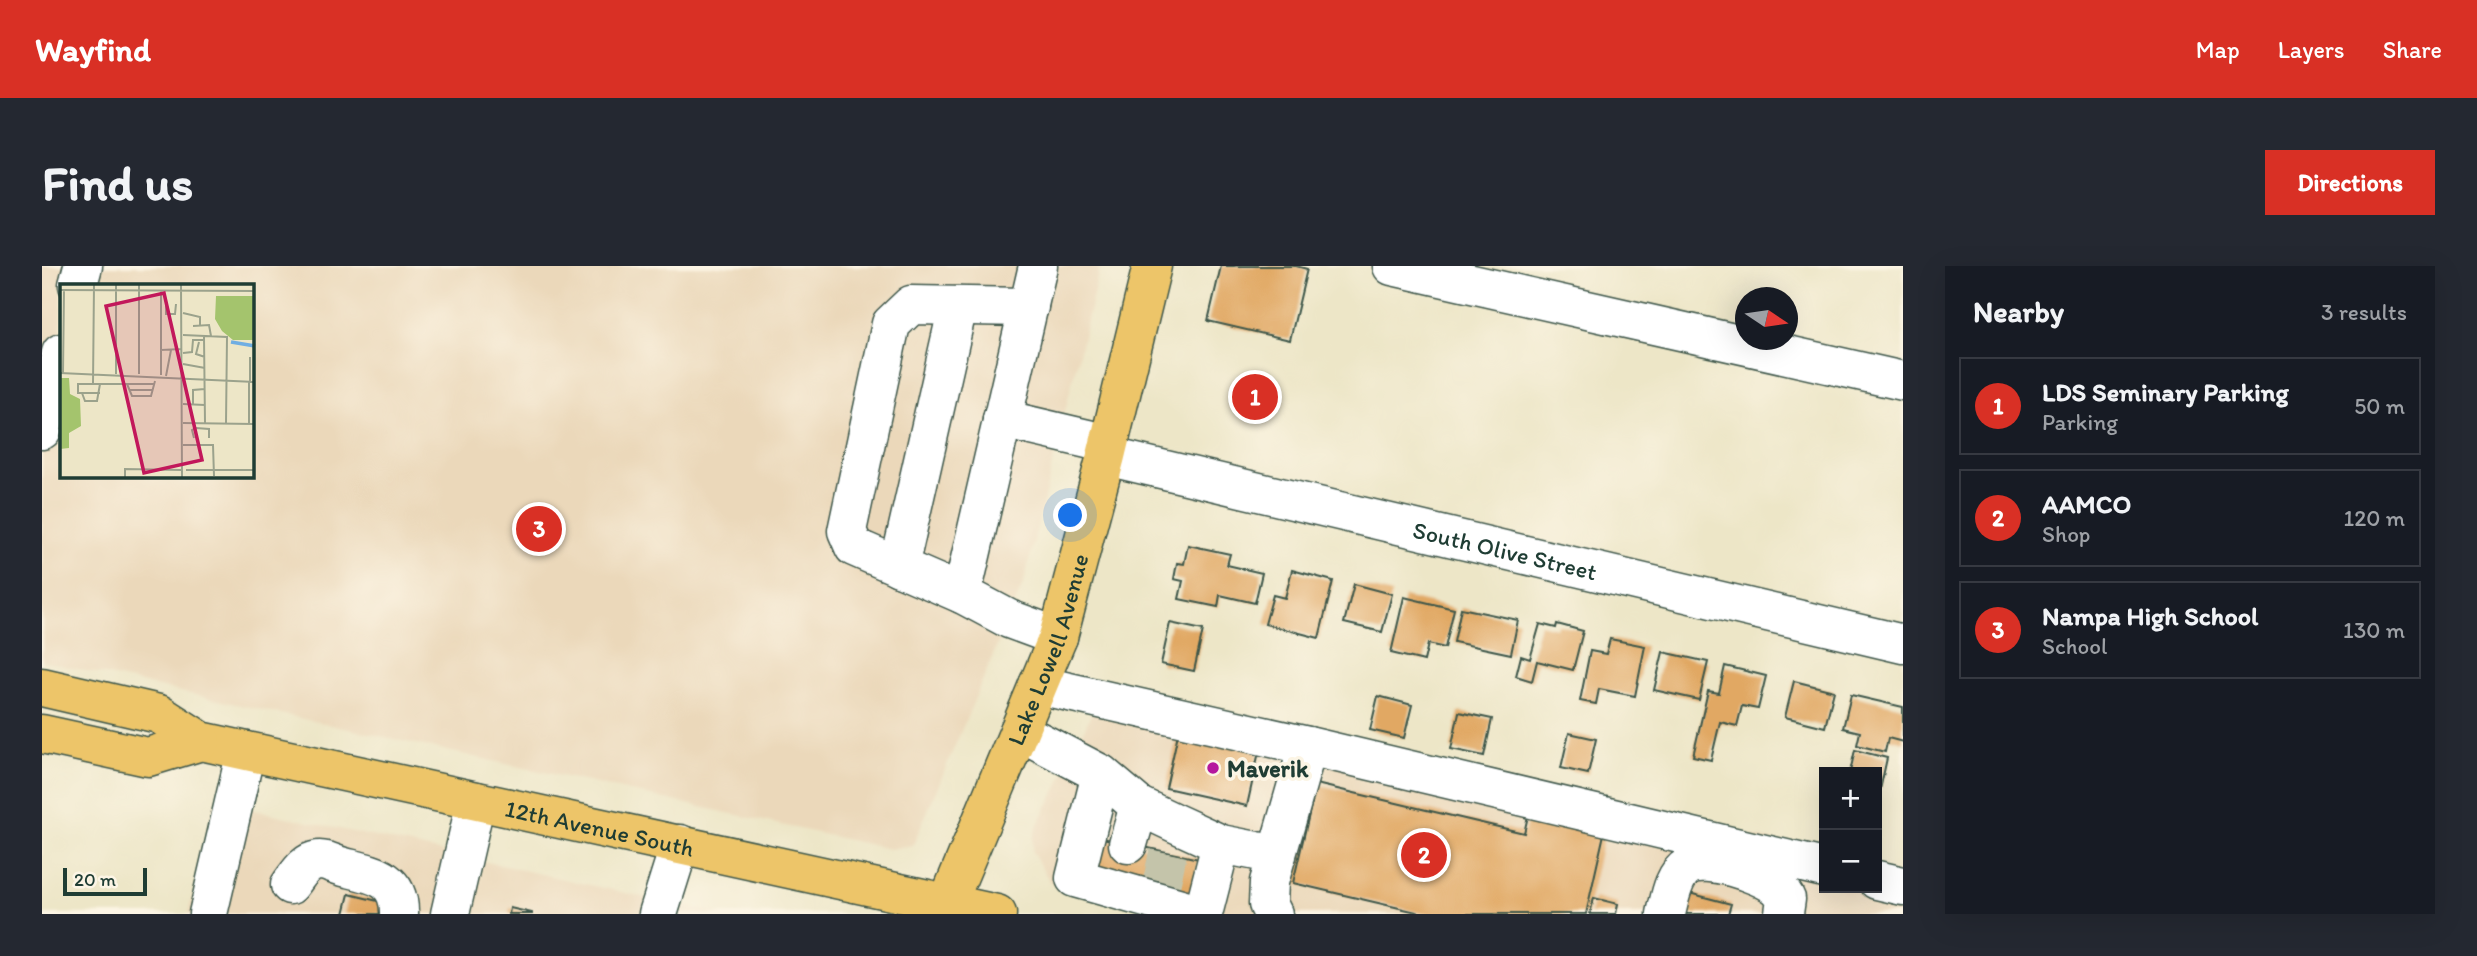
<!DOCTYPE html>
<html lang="en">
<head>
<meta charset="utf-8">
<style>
  :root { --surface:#171b24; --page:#242831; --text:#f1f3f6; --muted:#9ea1a6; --line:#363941; --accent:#d93025 }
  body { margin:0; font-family:Itim,sans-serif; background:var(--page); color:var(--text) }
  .controls { position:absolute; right:21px; bottom:21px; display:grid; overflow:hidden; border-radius:0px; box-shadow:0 7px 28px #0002 }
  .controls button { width:63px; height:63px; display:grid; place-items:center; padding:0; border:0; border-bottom:2px solid var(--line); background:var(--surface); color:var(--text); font:35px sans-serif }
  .compass { position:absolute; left:1693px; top:21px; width:63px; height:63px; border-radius:50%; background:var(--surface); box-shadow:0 7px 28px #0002; rotate:103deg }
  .scale { position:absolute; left:21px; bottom:18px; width:84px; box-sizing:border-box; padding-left:7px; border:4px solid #1f3d34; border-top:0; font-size:19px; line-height:24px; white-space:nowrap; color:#1f3d34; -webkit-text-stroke:5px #fcf5e5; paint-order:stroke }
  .you { position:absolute; left:1029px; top:250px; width:24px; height:24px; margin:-18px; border:5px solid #fff; border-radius:50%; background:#1a73e8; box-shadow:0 0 0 10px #1a73e833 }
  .badge { display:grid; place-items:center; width:46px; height:46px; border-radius:50%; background:var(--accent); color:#fff; font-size:23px; font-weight:700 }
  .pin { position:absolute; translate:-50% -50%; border:4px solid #fff; box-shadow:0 2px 7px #0006 }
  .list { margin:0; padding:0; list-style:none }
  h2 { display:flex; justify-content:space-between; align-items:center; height:91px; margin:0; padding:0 28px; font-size:30px }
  h2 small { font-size:23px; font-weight:400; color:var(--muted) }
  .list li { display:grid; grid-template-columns:46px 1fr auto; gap:21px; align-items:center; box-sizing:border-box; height:98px; margin:0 14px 14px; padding:0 14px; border:2px solid var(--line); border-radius:0px }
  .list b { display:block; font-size:26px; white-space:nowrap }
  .list p { margin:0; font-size:23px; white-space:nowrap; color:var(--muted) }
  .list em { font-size:23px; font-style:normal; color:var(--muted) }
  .map { position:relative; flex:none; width:1861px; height:648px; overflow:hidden; border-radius:0px }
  header { display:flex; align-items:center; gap:42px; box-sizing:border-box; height:98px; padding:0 35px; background:var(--accent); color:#fff }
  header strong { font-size:33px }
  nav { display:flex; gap:38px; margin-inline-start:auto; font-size:24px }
  .intro { display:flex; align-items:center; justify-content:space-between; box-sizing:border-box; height:168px; padding:0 42px }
  h1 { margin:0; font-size:49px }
  .button { padding:18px 32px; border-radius:0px; background:var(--accent); color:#fff; font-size:24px; font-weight:700 }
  main { display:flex; gap:42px; padding:0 42px }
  aside { flex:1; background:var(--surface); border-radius:0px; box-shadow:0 7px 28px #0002 }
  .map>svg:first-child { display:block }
  .built { fill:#ebd8ba; fill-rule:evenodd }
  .building { fill:#e1a863 }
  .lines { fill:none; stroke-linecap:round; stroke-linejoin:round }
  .minor-tunnel { stroke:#c4c4aa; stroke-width:38; stroke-dasharray:38 19; stroke-linecap:butt }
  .minor-casing { stroke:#3e564a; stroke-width:41 }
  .major-casing { stroke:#3e564a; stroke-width:41 }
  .minor { stroke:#fff; stroke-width:38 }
  .major { stroke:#edc569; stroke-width:38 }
  .poi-dot { fill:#b5179e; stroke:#fcf5e5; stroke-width:2.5 }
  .labels { text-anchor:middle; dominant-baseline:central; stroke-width:7; stroke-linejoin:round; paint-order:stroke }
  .street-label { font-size:24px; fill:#1f3d34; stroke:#fcf5e5 }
  .poi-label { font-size:24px; font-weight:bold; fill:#1f3d34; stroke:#fcf5e5; text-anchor:start }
  .inset-river { fill:none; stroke:#70aee2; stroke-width:3.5 }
  .inset-road { fill:none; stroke:#9ba28c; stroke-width:2 }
  .view { fill:#c2185b; fill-opacity:0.15; stroke:#c2185b; stroke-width:3.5 }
  .inset-edge { fill:none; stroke:#1f3d34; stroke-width:3.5 }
</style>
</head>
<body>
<header>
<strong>Wayfind</strong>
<nav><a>Map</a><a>Layers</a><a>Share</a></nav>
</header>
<div class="intro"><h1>Find us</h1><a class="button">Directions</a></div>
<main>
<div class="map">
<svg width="1861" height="648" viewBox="0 0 1861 648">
  <rect width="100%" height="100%" fill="#fcf5e5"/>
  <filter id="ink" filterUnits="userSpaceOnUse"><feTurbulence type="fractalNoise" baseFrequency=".0143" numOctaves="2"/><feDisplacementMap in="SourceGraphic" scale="14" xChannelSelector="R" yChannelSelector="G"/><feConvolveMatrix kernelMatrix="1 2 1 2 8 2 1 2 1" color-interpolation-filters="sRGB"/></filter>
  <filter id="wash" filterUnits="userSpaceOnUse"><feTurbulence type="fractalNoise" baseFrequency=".00686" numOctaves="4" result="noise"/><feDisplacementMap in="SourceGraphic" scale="28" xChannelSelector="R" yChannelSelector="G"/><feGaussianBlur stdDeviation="1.57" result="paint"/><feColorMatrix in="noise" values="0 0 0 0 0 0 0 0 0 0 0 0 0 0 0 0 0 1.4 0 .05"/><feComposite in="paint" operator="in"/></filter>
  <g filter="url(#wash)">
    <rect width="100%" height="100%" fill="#ede6c7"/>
    <!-- built -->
    <path class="built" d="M0,0H1058L982,316L871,579L848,583L0,395ZM19,19H210V210H19Z
      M1050,446L1782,584V622H1835L1861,632L1857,648H1126L1017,622L1009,617L990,586L991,572L996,558L1020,513Z
      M173,535L677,648H146Z"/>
    <g id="blocks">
      <!-- building -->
      <path class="building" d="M1179,0H1254L1265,3L1248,74L1166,55Z
        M1146,279L1188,288L1185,299L1220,307L1213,337L1178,329L1176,341L1137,333L1141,315L1132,313L1135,297L1142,298Z
        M1250,304L1291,315L1277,372L1223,358L1231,329L1243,332Z
        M1312,318L1350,328L1340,366L1302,357Z
        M1362,331L1412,343L1403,382L1386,378L1382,395L1349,387Z
        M1419,342L1476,354L1469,388L1412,376Z
        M1128,357L1161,364L1152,405L1119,398Z
        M1498,358L1514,362L1515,358L1541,365L1531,404L1495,395L1490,415L1474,410L1479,390L1488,393Z
        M1568,373L1603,380L1593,430L1557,423L1554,438L1538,435L1548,385L1564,388Z
        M1621,386L1666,396L1657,434L1612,424Z
        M1683,400L1724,410L1716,443L1700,440L1695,460L1678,456L1669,494L1651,490L1666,425L1677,427Z
        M1752,415L1792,425L1783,461L1743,451Z
        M1809,429L1861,441V476L1846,472L1843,486L1815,479L1818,466L1801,462Z
        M1336,430L1370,439L1362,472L1328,464Z
        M1417,446L1450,453L1442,490L1409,483Z
        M1137,463L1218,481L1205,540L1124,522Z
        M1527,467L1554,473L1546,508L1519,502Z
        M1813,484L1845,492L1838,524L1835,523V506H1808Z
        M1274,518L1482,567L1486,550L1562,568L1544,648H1383L1251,617Z
        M1051,570L1157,593L1150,627L1044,604Z
        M1643,626L1689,638L1686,648H1637Z
        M307,628L344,637L341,648H302Z
        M1552,632L1576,638L1574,648H1548Z
        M468,642L490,647V648H467Z"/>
    </g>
  </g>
  <g filter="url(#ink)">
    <use href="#blocks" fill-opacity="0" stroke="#3e564a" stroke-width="2"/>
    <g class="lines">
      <!-- minor-tunnel -->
      <path class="minor-tunnel" d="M1119,620L1126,587"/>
      <!-- minor casing -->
      <g class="minor-casing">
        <g id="minor">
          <path d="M1350,0L1861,115"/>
          <path d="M36,19L41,0"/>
          <path d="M987,41L869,39L849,58L805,265L812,281L920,328L967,353L1016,371"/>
          <path d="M960,153L1067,178"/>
          <path d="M0,164L19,87"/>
          <path id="s1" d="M1064,190L1861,378"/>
          <path d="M857,301L916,40"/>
          <path d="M920,328L996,0"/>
          <path d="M996,419L1266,480"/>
          <path d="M977,465L1059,508L1097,540L1133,557L1179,578L1235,589"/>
          <path d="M1059,508L1033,612L1160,648"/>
          <path d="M1086,578L1097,540"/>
          <path d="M1835,614L1861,620"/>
          <path d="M248,619C256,609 262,596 276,594C283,593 294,599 302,601C331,608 358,611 357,648"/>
          <path d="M166,648L204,485"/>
          <path d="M408,648L434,535"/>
          <path d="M616,648L638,578"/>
          <path d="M1161,648L1179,578"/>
          <path d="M1231,648L1226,638L1227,616L1266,480L1782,602"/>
          <path d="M1624,648C1628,632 1631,609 1646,600C1665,589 1718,608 1734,620C1739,624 1741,628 1744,633L1742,647"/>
        </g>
      </g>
      <!-- major casing -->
      <g class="major-casing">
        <g id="major">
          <path id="s2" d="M0,421L117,448L159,475L955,648"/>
          <path d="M0,468L106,491L159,475"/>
          <path id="s3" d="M901,648L1016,371L1064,190L1110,0"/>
        </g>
      </g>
      <!-- minor -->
      <use href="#minor" class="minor"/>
      <!-- major -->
      <use href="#major" class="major"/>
    </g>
  </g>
  <!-- markers -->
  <circle class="poi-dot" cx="1171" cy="502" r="7"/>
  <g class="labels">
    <!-- street labels -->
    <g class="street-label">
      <text stroke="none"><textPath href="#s1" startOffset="410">South Olive Street</textPath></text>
      <text stroke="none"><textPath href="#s3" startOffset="285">Lake Lowell Avenue</textPath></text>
      <text stroke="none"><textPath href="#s2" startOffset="578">12th Avenue South</textPath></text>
    </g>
    <!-- poi labels -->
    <g class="poi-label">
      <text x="1185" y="502">Maverik</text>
    </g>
  </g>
  <!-- overview -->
  <g transform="translate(18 18)">
    <rect width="194" height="194" fill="#ede6c7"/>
    <path d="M156,12H194V56H173L162,47L155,35ZM0,94H9L10,110L20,115L21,142L9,149V164L0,165Z" fill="#a4c46d"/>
    <path class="inset-river" d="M171,58L195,62"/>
    <path class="inset-road" d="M56,0V90M121,0L122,194M0,6L195,7M101,7V66L122,65M106,20V30H115L116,20M123,29L140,33V41M133,42L149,41L151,52M123,51L167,53L166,139M144,53L145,139M139,58L136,70L145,73M101,66V91M123,69L132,68L133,56H144M190,73V97M123,80L145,84M0,89L195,98M3,89L4,6M79,90V0M106,92L111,66M33,100L34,0M67,100L72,112H91L95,97M69,106H93M22,109L25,117H37L40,100M40,109H18V100H94M123,120L145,121M133,121V106L145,105M123,139L194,140M189,140V98M134,154L132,146L136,144L149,145V154M123,161H153L154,192M126,186H195M65,194V185L122,186"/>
    <path class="view" d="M104,9L142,176L84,189L46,22Z"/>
    <rect width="194" height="194" class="inset-edge"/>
  </g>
</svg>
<div class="controls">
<button>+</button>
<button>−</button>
</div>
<svg class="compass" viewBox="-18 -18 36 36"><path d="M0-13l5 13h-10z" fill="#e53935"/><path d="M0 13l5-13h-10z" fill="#9ea1a6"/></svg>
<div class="scale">20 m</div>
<div class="you"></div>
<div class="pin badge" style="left:1213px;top:131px">1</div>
<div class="pin badge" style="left:1382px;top:589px">2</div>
<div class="pin badge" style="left:497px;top:263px">3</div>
</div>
<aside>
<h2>Nearby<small>3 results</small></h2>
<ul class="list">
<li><span class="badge">1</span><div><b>LDS Seminary Parking</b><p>Parking</p></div><em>50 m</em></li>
<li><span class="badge">2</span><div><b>AAMCO</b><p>Shop</p></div><em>120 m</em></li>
<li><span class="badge">3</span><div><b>Nampa High School</b><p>School</p></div><em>130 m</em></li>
</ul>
</aside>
</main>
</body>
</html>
